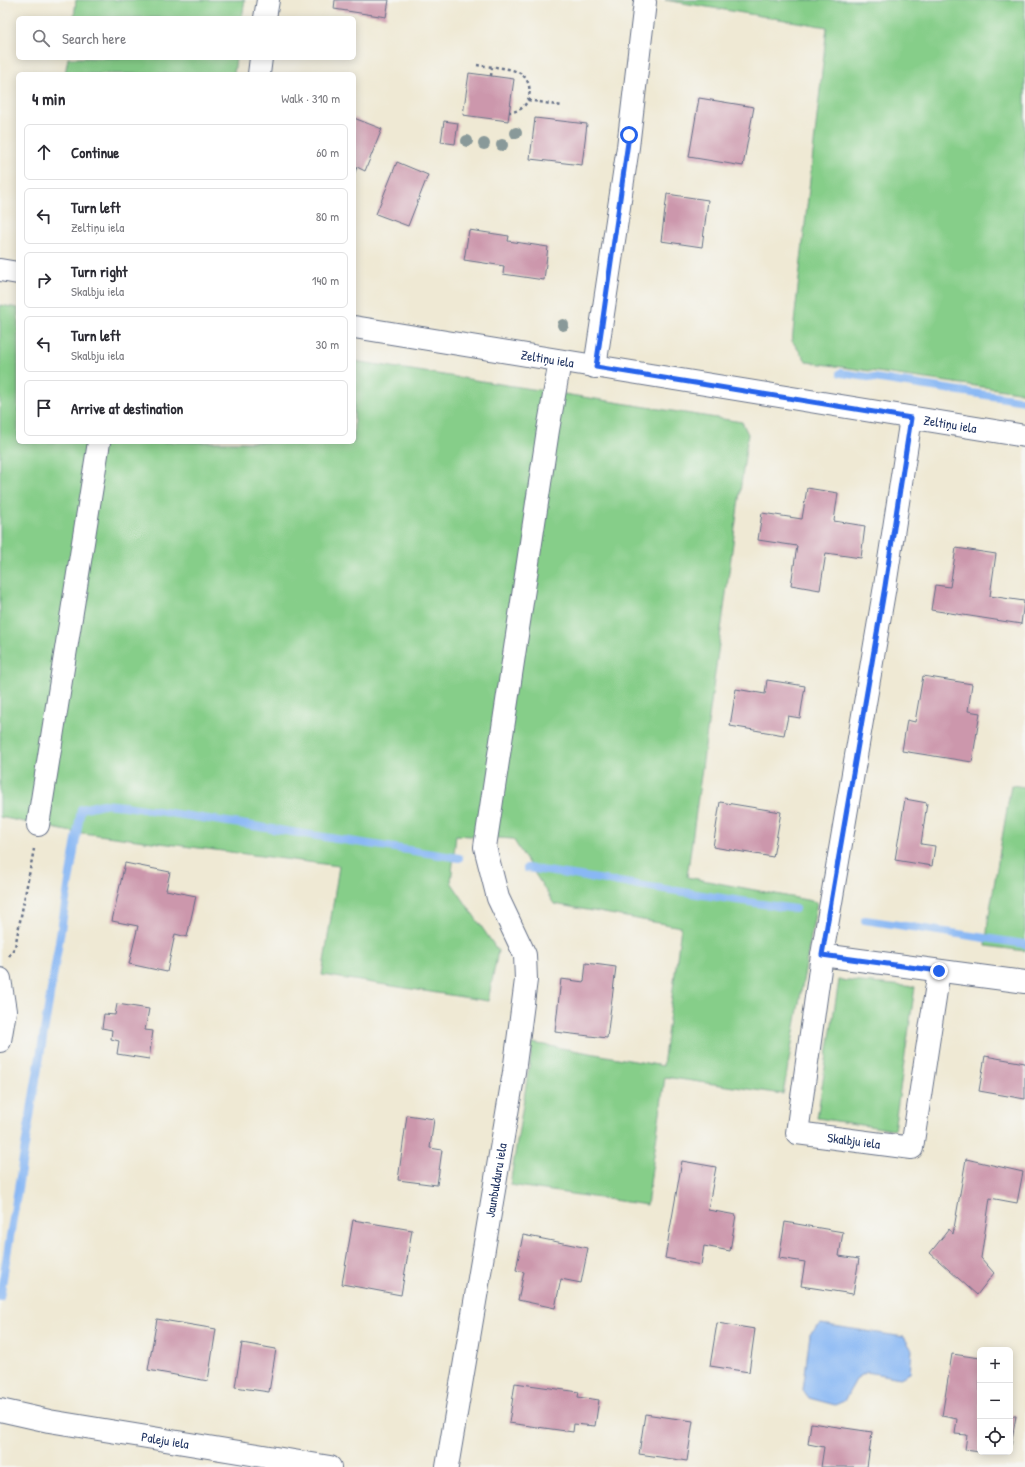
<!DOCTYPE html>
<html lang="en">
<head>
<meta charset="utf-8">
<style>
  :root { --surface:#fff; --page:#f7f7f7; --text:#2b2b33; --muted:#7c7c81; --line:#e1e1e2 }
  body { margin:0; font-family:"Patrick Hand",sans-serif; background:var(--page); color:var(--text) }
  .controls { position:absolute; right:12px; bottom:12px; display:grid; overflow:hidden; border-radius:6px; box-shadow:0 2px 10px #0003 }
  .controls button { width:36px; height:36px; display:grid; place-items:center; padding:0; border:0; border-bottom:1px solid var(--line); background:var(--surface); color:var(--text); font:20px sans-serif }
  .stop { position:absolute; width:12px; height:12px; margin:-9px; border:3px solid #2563eb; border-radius:50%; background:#fff }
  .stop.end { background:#2563eb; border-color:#fff; box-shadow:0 1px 4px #0008 }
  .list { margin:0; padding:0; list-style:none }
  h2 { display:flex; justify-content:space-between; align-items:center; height:52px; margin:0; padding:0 16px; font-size:17px }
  h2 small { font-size:13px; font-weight:400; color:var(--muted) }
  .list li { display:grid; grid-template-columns:26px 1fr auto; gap:12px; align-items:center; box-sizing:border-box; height:56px; margin:0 8px 8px; padding:0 8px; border:1px solid var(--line); border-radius:6px }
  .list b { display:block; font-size:15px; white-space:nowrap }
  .list p { margin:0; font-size:13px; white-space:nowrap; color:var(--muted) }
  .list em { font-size:13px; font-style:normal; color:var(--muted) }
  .icon { flex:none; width:22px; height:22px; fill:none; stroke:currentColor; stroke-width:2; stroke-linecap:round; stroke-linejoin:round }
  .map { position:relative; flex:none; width:1025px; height:1467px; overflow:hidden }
  .search { position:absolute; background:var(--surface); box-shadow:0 2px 10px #0003; left:16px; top:16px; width:340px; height:44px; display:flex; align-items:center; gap:10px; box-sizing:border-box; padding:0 14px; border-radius:6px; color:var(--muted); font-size:15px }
  .panel { position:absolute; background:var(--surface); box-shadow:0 2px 10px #0003; left:16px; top:72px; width:340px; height:372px; border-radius:6px }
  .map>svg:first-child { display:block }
  .green { fill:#86ce89; stroke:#507e74 }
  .water { fill:#89b8f4; stroke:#5274a9 }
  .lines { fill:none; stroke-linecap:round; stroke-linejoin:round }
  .stream { stroke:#89b8f4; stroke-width:8 }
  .building { fill:#cc97ac }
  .minor-casing { stroke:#657087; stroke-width:24 }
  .path { stroke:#657087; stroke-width:2.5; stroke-dasharray:3 3; stroke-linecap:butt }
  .minor { stroke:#fff; stroke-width:22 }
  .tree { fill:#899999 }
  .route { stroke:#2563eb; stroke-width:5 }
  .labels { text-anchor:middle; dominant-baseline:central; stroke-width:4; stroke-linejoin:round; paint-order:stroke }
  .street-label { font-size:13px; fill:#1b2f5e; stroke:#f6f6f2 }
</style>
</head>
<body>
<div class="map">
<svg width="1025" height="1467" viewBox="0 0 1025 1467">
  <rect width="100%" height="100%" fill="#f6f6f2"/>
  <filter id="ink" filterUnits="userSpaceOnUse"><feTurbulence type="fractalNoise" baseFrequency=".025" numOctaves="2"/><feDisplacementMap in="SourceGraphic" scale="8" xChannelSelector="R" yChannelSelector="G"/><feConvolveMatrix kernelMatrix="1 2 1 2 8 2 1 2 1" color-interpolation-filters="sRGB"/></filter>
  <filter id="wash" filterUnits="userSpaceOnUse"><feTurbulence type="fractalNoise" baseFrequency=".012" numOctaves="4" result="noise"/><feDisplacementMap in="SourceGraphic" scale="16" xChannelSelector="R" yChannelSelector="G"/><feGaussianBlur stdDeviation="0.9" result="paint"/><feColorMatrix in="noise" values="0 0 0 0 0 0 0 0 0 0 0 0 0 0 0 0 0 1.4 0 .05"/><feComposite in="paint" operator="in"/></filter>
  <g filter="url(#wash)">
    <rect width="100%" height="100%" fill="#efe9d4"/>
    <!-- green -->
    <path class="green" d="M76,0H245L242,18H74Z
      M665,0H1025V393L807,362L792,341L827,27Z
      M68,58H236L234,74H65Z
      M0,305L18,308V442H354V361L742,422L748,434L687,877L817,902L783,1094L665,1077L647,1205L510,1185L533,1043L663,1066L681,927L554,904L513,839L456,835L451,882L498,951L488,1001L322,975L339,866L67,831L0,817Z
      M1011,785L1025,787V951L986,946L988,921Z
      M839,980L915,987L894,1130L817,1118Z"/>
    <!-- water -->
    <path class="water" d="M821,1324L904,1337L912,1350L910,1373L900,1378L867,1372L857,1378L844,1401L835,1405L809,1398L803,1390L810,1334Z"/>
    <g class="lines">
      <!-- stream -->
      <path class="stream" d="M841,373L1025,401
        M527,868L795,909
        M865,920L1025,944
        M0,1297L81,809L103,804L125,806L459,858"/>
    </g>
    <g id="blocks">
      <!-- building -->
      <path class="building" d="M335,0H389L386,17L334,9Z
        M469,73L514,79L508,121L463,115Z
        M699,98L754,107L743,166L689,157Z
        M354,118L382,129L365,171L357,167L354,175Z
        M535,118L587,124L582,165L530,159Z
        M444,121L458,123L455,144L441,142Z
        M397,162L428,175L408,226L376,214Z
        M667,194L708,200L702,247L661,241Z
        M469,230L509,236L508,241L548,247L544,280L503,274L504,266L464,260Z
        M807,488L838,493L834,521L865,526L861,558L826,553L820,590L791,585L797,546L758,540L762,513L802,519Z
        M956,548L996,554L990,596L1024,601L1021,624L931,610L935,585L950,587Z
        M923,676L972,684L968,711L980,713L972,762L902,751L907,720L915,722Z
        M767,680L805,686L800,718L788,716L784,735L730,726L736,689L765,694Z
        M905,799L927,803L921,844L935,846L932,866L895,860Z
        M720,802L781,812L773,857L713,847Z
        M125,863L170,872L166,890L196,896L187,937L175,934L167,972L129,964L138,926L112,921Z
        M586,963L616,967L607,1038L555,1032L561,979L584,982Z
        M117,1004L149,1009L145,1030L153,1031L149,1059L117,1054L119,1041L111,1039L112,1030L102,1028L104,1014L115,1015Z
        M985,1056L1025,1063V1099L979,1091Z
        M407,1115L434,1119L430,1148L442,1150L437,1185L398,1180Z
        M966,1159L1023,1172L1017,1203L990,1198L981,1258L994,1273L977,1295L930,1253L949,1229L953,1234Z
        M682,1161L716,1167L708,1210L736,1215L730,1251L704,1246L701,1265L665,1258Z
        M353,1220L412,1230L401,1295L342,1284Z
        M785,1222L843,1232L839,1256L859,1259L853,1294L801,1286L805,1262L779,1258Z
        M523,1235L588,1248L581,1283L561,1279L555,1308L518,1300L524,1272L516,1270Z
        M157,1319L216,1329L208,1381L148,1370Z
        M717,1323L755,1329L749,1372L710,1366Z
        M242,1343L276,1349L269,1392L235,1387Z
        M952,1354L980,1358V1452L965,1450L967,1435L955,1434L957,1419L942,1416Z
        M515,1383L579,1392L578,1397L599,1400L595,1426L574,1424L573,1432L509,1423Z
        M645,1414L693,1421L687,1461L639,1454Z
        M1010,1416H1016L1011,1445H1010Z
        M811,1423L872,1432L867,1467H821L824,1447L808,1444Z"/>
    </g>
  </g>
  <g filter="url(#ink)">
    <use href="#blocks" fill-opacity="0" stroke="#657087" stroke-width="1"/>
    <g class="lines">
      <!-- minor casing -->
      <g class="minor-casing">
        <g id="minor">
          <path d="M265,18L268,0"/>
          <path d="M259,74L261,58"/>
          <path d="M0,270L18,273"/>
          <path id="s1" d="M354,327L1025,436"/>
          <path d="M595,367L628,147L645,2"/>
          <path d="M911,418L885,586L822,955L1025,982"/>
          <path d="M38,825L99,442"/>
          <path id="s2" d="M822,955L797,1133L912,1148L939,971"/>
          <path d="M0,979L5,1011L0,1041"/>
          <path id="s3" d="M0,1410L49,1421L330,1467"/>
          <path id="s4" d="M447,1467L514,1072L526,980L525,955L498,898L485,847L548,430L560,361"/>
        </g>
      </g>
      <!-- path -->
      <path class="path" d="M477,65C490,67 506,67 518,72C536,80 533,112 509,112
        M491,76L492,67
        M528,100L562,106
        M9,956L15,947L34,849"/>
      <!-- minor -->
      <use href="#minor" class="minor"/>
    </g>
    <!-- trees -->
    <g class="tree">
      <circle cx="516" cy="133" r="6"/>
      <circle cx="467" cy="141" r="6"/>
      <circle cx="484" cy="144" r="6"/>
      <circle cx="502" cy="145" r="6"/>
      <circle cx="563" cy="325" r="6"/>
    </g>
  </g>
  <g class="lines" filter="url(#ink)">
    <!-- route -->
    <path class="route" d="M629,135L596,367L911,418L885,586L822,955L939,971"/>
  </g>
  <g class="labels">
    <!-- street labels -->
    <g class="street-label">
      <text stroke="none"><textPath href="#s1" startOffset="196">Zeltiņu iela</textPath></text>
      <text stroke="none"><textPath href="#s1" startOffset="604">Zeltiņu iela</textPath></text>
      <text stroke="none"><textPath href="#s2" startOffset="237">Skalbju iela</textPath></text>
      <text stroke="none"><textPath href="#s4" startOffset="291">Jaunbulduru iela</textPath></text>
      <text stroke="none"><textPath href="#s3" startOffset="168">Paleju iela</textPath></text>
    </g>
  </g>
</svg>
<div class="controls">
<button>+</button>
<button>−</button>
<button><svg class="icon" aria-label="locate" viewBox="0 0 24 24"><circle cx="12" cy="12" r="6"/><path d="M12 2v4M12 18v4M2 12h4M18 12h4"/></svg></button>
</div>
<div class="stop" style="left:629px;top:135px"></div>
<div class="stop end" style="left:939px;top:971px"></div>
<div class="search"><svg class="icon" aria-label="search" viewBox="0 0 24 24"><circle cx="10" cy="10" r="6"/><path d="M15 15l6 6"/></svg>Search here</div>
<section class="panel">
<h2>4 min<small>Walk · 310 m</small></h2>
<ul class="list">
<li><svg class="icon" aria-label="ahead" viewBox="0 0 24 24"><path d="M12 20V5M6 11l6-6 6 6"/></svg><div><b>Continue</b></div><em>60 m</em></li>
<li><svg class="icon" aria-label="left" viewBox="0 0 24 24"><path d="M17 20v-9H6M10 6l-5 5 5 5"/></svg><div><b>Turn left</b><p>Zeltiņu iela</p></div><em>80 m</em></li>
<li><svg class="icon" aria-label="right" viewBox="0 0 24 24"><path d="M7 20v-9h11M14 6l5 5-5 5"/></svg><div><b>Turn right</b><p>Skalbju iela</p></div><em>140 m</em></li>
<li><svg class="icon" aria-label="left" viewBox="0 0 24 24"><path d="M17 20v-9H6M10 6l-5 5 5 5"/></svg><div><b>Turn left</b><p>Skalbju iela</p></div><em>30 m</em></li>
<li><svg class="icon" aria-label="arrive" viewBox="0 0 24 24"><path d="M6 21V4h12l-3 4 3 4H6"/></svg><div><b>Arrive at destination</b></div></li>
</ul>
</section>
</div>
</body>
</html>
